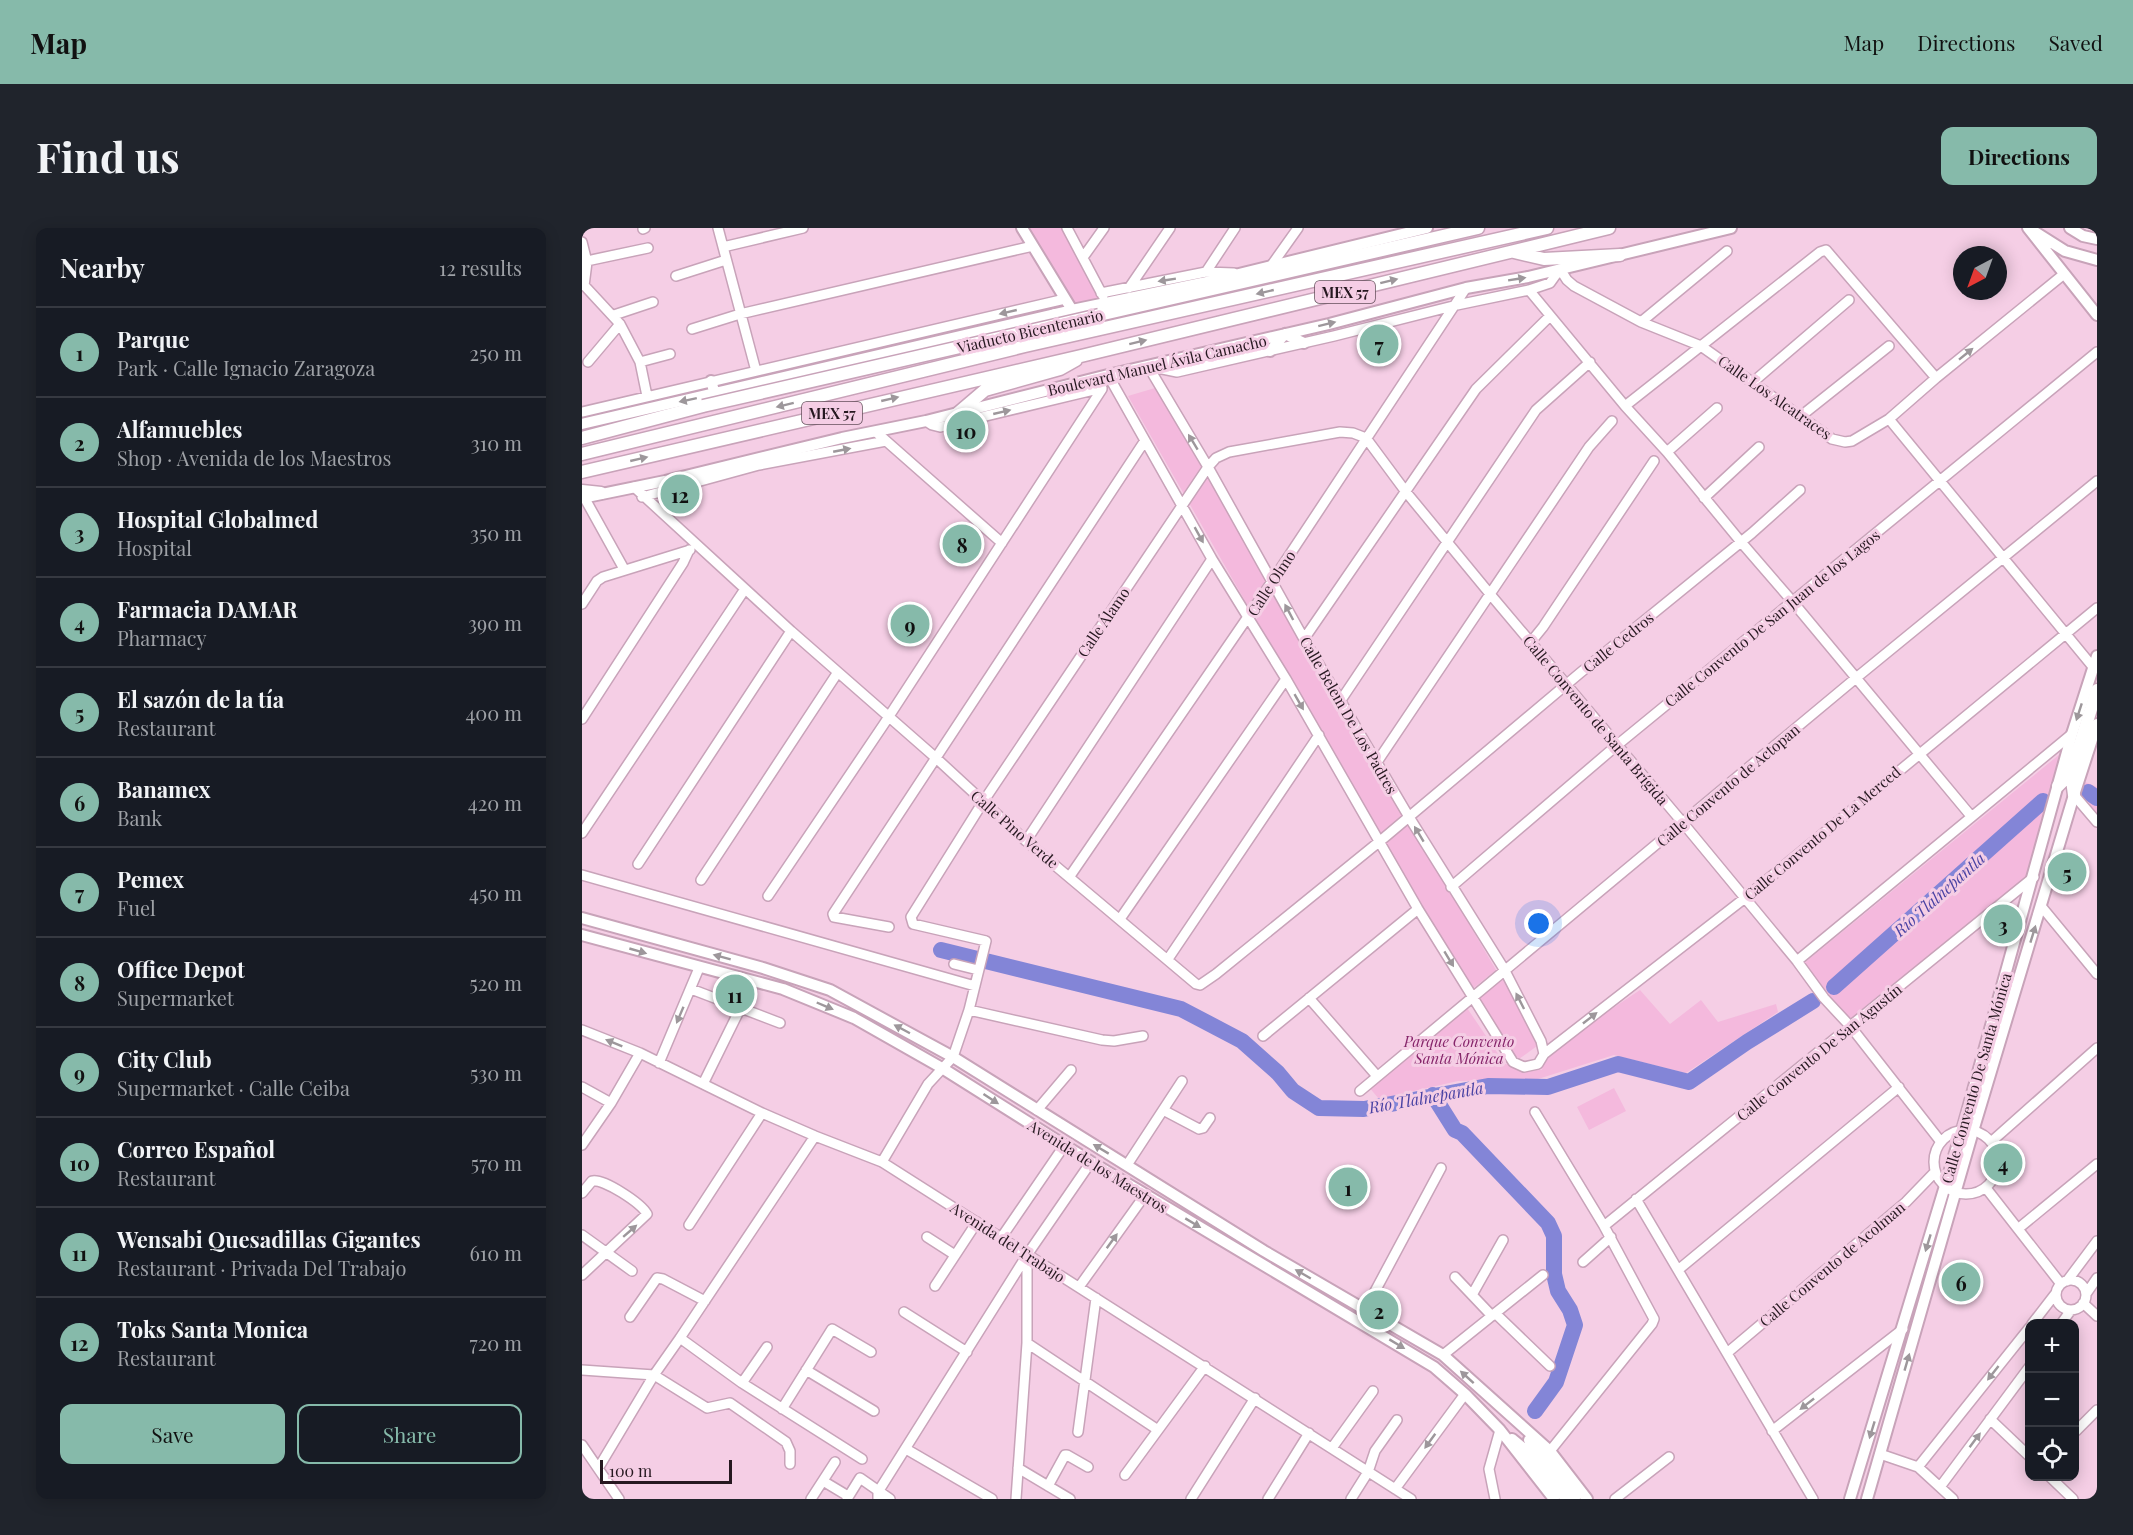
<!DOCTYPE html>
<html lang="en">
<head>
<meta charset="utf-8">
<style>
  :root { --surface:#171b24; --page:#20242c; --text:#f1f3f6; --muted:#9ea1a6; --line:#363941; --accent:#86baaa }
  body { margin:0; font-family:"Playfair Display",serif; background:var(--page); color:var(--text) }
  .controls { position:absolute; right:18px; bottom:18px; display:grid; overflow:hidden; border-radius:12px; box-shadow:0 3px 15px #0003 }
  .controls button { width:54px; height:54px; display:grid; place-items:center; padding:0; border:0; border-bottom:2px solid var(--line); background:var(--surface); color:var(--text); font:30px sans-serif }
  .compass { position:absolute; left:1371px; top:18px; width:54px; height:54px; border-radius:50%; background:var(--surface); box-shadow:0 3px 15px #0003; rotate:221deg }
  .scale { position:absolute; left:18px; bottom:15px; width:132px; box-sizing:border-box; padding-left:6px; border:3px solid #261820; border-top:0; font-size:16px; line-height:21px; white-space:nowrap; color:#261820; -webkit-text-stroke:4px #f5cee5; paint-order:stroke }
  .you { position:absolute; left:957px; top:696px; width:21px; height:21px; margin:-15px; border:4px solid #fff; border-radius:50%; background:#1a73e8; box-shadow:0 0 0 9px #1a73e833 }
  .badge { display:grid; place-items:center; width:39px; height:39px; border-radius:50%; background:var(--accent); color:#111; font-size:20px; font-weight:700 }
  .pin { position:absolute; translate:-50% -50%; border:3px solid #fff; box-shadow:0 2px 6px #0006 }
  .list { margin:0; padding:0; list-style:none }
  h2 { display:flex; justify-content:space-between; align-items:center; height:78px; margin:0; padding:0 24px; font-size:26px }
  h2 small { font-size:20px; font-weight:400; color:var(--muted) }
  .list li { display:grid; grid-template-columns:39px 1fr auto; gap:18px; align-items:center; box-sizing:border-box; height:90px; padding:0 24px; border-top:2px solid var(--line) }
  .list b { display:block; font-size:22px; white-space:nowrap }
  .list p { margin:0; font-size:20px; white-space:nowrap; color:var(--muted) }
  .list em { font-size:20px; font-style:normal; color:var(--muted) }
  .actions { display:flex; gap:12px; padding:18px 24px }
  .actions a { flex:1; padding:14px 0; border:2px solid var(--accent); border-radius:12px; text-align:center; font-size:21px; color:var(--accent) }
  .actions .main { background:var(--accent); color:#111 }
  .icon { flex:none; width:33px; height:33px; fill:none; stroke:currentColor; stroke-width:2; stroke-linecap:round; stroke-linejoin:round }
  .map { position:relative; flex:none; width:1515px; height:1271px; overflow:hidden; border-radius:12px }
  header { display:flex; align-items:center; gap:36px; box-sizing:border-box; height:84px; padding:0 30px; background:var(--accent); color:#111 }
  header strong { font-size:28px }
  nav { display:flex; gap:33px; margin-inline-start:auto; font-size:21px }
  .intro { display:flex; align-items:center; justify-content:space-between; box-sizing:border-box; height:144px; padding:0 36px }
  h1 { margin:0; font-size:42px }
  .button { padding:15px 27px; border-radius:12px; background:var(--accent); color:#111; font-size:21px; font-weight:700 }
  main { display:flex; gap:36px; padding:0 36px }
  aside { flex:1; background:var(--surface); border-radius:12px; box-shadow:0 3px 15px #0003 }
  .map>svg:first-child { display:block }
  .green { fill:#f4b9dd }
  .lines { fill:none; stroke-linecap:round; stroke-linejoin:round }
  .river { stroke:#8385d7; stroke-width:16 }
  .minor-casing { stroke:#c8a3b9; stroke-width:12 }
  .major-casing { stroke:#c8a3b9; stroke-width:14 }
  .highway-casing { stroke:#c8a3b9; stroke-width:15 }
  .minor { stroke:#fff; stroke-width:9 }
  .major { stroke:#fff; stroke-width:10 }
  .highway { stroke:#fff; stroke-width:12 }
  .highway-bridge-casing { stroke:#c8a3b9; stroke-width:15; stroke-linecap:butt }
  .highway-bridge { stroke:#fff; stroke-width:12 }
  .oneway { fill:#9d979b }
  .labels { text-anchor:middle; dominant-baseline:central; stroke-width:6; stroke-linejoin:round; paint-order:stroke }
  .shield { fill:#f5cee5; stroke:#644f5b; stroke-width:1.5 }
  .shield-label { font-size:14px; font-weight:bold; fill:#261820 }
  .street-label { font-size:15px; fill:#261820; stroke:#f5cee5 }
  .park-label { font-size:15px; font-style:italic; fill:#86256a; stroke:#f5cee5 }
  .water-label { font-size:16px; font-style:italic; fill:#4942a3; stroke:#f5cee5 }
</style>
</head>
<body>
<header>
<strong>Map</strong>
<nav><a>Map</a><a>Directions</a><a>Saved</a></nav>
</header>
<div class="intro"><h1>Find us</h1><a class="button">Directions</a></div>
<main>
<aside>
<h2>Nearby<small>12 results</small></h2>
<ul class="list">
<li><span class="badge">1</span><div><b>Parque</b><p>Park · Calle Ignacio Zaragoza</p></div><em>250 m</em></li>
<li><span class="badge">2</span><div><b>Alfamuebles</b><p>Shop · Avenida de los Maestros</p></div><em>310 m</em></li>
<li><span class="badge">3</span><div><b>Hospital Globalmed</b><p>Hospital</p></div><em>350 m</em></li>
<li><span class="badge">4</span><div><b>Farmacia DAMAR</b><p>Pharmacy</p></div><em>390 m</em></li>
<li><span class="badge">5</span><div><b>El sazón de la tía</b><p>Restaurant</p></div><em>400 m</em></li>
<li><span class="badge">6</span><div><b>Banamex</b><p>Bank</p></div><em>420 m</em></li>
<li><span class="badge">7</span><div><b>Pemex</b><p>Fuel</p></div><em>450 m</em></li>
<li><span class="badge">8</span><div><b>Office Depot</b><p>Supermarket</p></div><em>520 m</em></li>
<li><span class="badge">9</span><div><b>City Club</b><p>Supermarket · Calle Ceiba</p></div><em>530 m</em></li>
<li><span class="badge">10</span><div><b>Correo Español</b><p>Restaurant</p></div><em>570 m</em></li>
<li><span class="badge">11</span><div><b>Wensabi Quesadillas Gigantes</b><p>Restaurant · Privada Del Trabajo</p></div><em>610 m</em></li>
<li><span class="badge">12</span><div><b>Toks Santa Monica</b><p>Restaurant</p></div><em>720 m</em></li>
</ul>
<div class="actions"><a class="main">Save</a><a>Share</a></div>
</aside>
<div class="map">
<svg width="1515" height="1271" viewBox="0 0 1515 1271">
  <rect width="100%" height="100%" fill="#f5cee5"/>
  <!-- green -->
  <path class="green" d="M443,0H487L531,74L490,82Z
    M573,160L686,353L667,380L546,168Z
    M693,364L823,587L798,606L673,393Z
    M1478,526L1450,650L1268,792L1221,736Z
    M1503,554L1515,559V590C1504,577 1494,572 1503,554Z
    M827,593L914,742L889,762L801,613Z
    M921,749L955,818L937,831L929,823L895,770Z
    M1058,762L1088,796L1119,772L1136,794L1194,776L1196,784L1104,845L1032,827L956,851L876,853L797,871L786,858L883,777L923,836L960,842L962,826Z
    M1032,860L1044,883L1007,902L995,879Z"/>
  <g class="lines">
    <!-- river -->
    <path class="river" d="M1506,564L1515,570
      M359,722L599,781L660,813L696,845L711,863L737,880L782,881L906,858L966,859L1036,836L1107,854L1165,814L1231,773
      M1252,759L1461,573
      M851,867L873,902L880,905L966,995L972,1008V1046L976,1063L988,1082L993,1097L974,1154L953,1183"/>
    <!-- minor casing -->
    <g class="minor-casing">
      <path id="minor" d="M136,0L174,143
        M485,0L521,68
        M61,1L63,0
        M0,14L5,34L2,58
        M141,19L221,0
        M502,28L522,0
        M0,34L66,20
        M689,38L716,0
        M624,44L653,0
        M94,48L144,32
        M0,55L38,96L58,134L65,168
        M547,60L588,0
        M947,62L1043,178L1085,224L1159,314L1210,373L1389,588
        M519,65L624,44L652,45
        M32,87L71,74
        M1059,94L1145,23
        M110,101L158,86L451,18
        M6,134L38,96
        M58,134L88,126
        M566,138L595,144L752,108L875,77L947,62L968,55L978,41L985,52L992,58L1059,94L1119,118L1250,211L1263,214L1270,213L1307,191L1354,150L1482,46
        M566,138L626,239L722,411L827,589L922,741L959,813L962,826
        M526,147L630,331L704,451L836,681L931,834L942,839L956,836L962,826L1163,670L1515,380
        M1171,154L1267,72
        M1043,178L1238,24L1244,22L1354,150
        M0,184L483,71
        M1219,188L1307,118
        M1307,191L1511,439
        M344,193L350,197L358,199L520,160
        M294,204L420,315
        M1085,224L1135,180
        M52,259L209,403L354,530L444,613L614,756L618,757L634,746L803,609L998,445L1170,305L1218,262
        M2,269L42,341
        M60,269L177,237L304,213
        M1122,270L1177,219
        M0,376L15,353L21,349L108,322
        M722,411L894,161L968,88
        M948,415L961,399L1072,233
        M759,472L954,182L1008,134
        M0,491L101,335L107,322
        M795,534L1007,219L1030,193
        M1492,567L1515,594
        M0,605L163,361
        M444,613L630,331
        M56,636L209,403
        M0,647L393,758
        M488,648L685,361L884,60
        M119,652L256,444
        M869,659L1034,518L1515,124
        M186,668L302,496L520,161
        M1459,678L1515,746
        M538,691L704,451
        M307,699L252,689L251,686L562,214
        M586,731L737,507
        M1215,733L1490,506
        M372,736L396,742
        M109,761L198,795
        M727,770L795,848
        M387,782L520,812L532,813L561,808
        M0,802L58,825L180,885L233,908L300,934L829,1271
        M681,808L836,681
        M77,835L117,740
        M121,856L159,779
        M0,859L29,875
        M778,863L1274,450L1515,253
        M455,882L489,842
        M581,882L617,901L621,900L628,890
        M953,884L1022,998L1072,1091L1070,1096L968,1223
        M1352 934a32 32 0 1 1 64 0a32 32 0 1 1-64 0Z
        M1409,914L1515,820
        M0,917L29,875L58,825
        M300,934L346,856L371,829L387,782L404,713L331,696L329,689L401,574L626,239L634,230L647,224L758,204L771,205L784,210L824,264L908,366L1101,595L1215,733L1242,770L1269,799L1359,914
        M545,937L600,853
        M1404,960L1479,1056
        M0,965L10,953C21,950 59,975 65,986L0,1047
        M1054,971L1231,1271
        M107,997L180,885
        M1022,998L1452,649
        M1437,1000L1515,936
        M0,1007L50,1043
        M345,1009L373,1027
        M419,1010L482,918
        M1001,1034L1029,1009
        M1096,1042L1317,859
        M873,1049L910,1088
        M1474 1067a15 15 0 1 1 30 0a15 15 0 1 1-30 0Z
        M1485,1053L1515,1013
        M353,1058L395,994
        M497,1059L563,967
        M1504,1066L1515,1050
        M890,1067L921,1012
        M1501,1075L1515,1088
        M783,1082L859,940
        M322,1084L385,1124
        M914,1086L968,1138
        M48,1089L75,1050L81,1051L123,1073
        M1450,1096L1474,1065
        M1479,1096L1489,1082
        M98,1110L160,1155L280,1231
        M445,1115L576,1202
        M1145,1125L1324,974L1353,944
        M861,1127L961,1047
        M0,1142L72,1147L125,1180L148,1175L204,1214L208,1223V1236
        M224,1142L292,1183
        M160,1155L185,1119
        M200,1181L250,1101L289,1124
        M1408,1191L1448,1229
        M1190,1203L1321,1101
        M1494,1203L1515,1182
        M496,1204L514,1070
        M0,1217L37,1271
        M750,1220L791,1163
        M324,1221L410,1271
        M1298,1226L1336,1239L1371,1271
        M17,1239L72,1147L98,1110L233,908
        M1336,1239L1448,1099
        M436,1240L488,1271
        M543,1247L623,1138
        M1467,1248L1491,1271
        M241,1253L266,1268
        M466,1258L483,1227H485L506,1239
        M1358,1259L1448,1138
        M813,1261L883,1166
        M229,1271L253,1234
        M265,1271L278,1250L308,1271
        M296,1271V1264L445,1027L509,934
        M434,1271L445,1115V1028
        M609,1271L673,1170
        M686,1271L727,1205
        M769,1271L786,1244L793,1223L815,1192
        M913,1271L907,1241L918,1202
        M1033,1271L1087,1229"/>
    </g>
    <!-- major casing -->
    <g class="major-casing">
      <path id="major" d="M440,0L490,82
        M1446,0L1515,87
        M1488,0L1501,8L1515,11
        M1453,4L1483,23L1515,32
        M688,123L703,106L722,115
        M129,153L133,166
        M0,196L490,82L620,55L845,0
        M0,270L83,253L260,210L344,193L526,147L747,96L884,60L946,49L1149,0
        M0,690L181,740L248,762L371,829L682,1023L861,1127L968,1223L1005,1271
        M0,707L201,761L272,790L360,840L509,934L852,1139L883,1166L918,1202L972,1271
        M930,1211L946,1224L984,1271
        M947,1212L993,1271
        M1268,1271L1380,902L1490,506L1515,428
        M1285,1271L1391,903L1492,567L1515,496"/>
    </g>
    <!-- highway casing -->
    <g class="highway-casing">
      <path id="highway" d="M932,24L962,31L1038,27
        M517,87L896,0
        M457,103L473,87
        M376,185L403,162L478,141L494,132
        M0,210L121,178
        M0,226L443,118L965,0
        M0,244L499,128L1027,0
        M0,263L19,265
        M1476,558L1489,545
        M1492,567L1489,545L1515,462"/>
    </g>
    <!-- minor -->
    <use href="#minor" class="minor"/>
    <!-- major -->
    <use href="#major" class="major"/>
    <!-- highway -->
    <use href="#highway" class="highway"/>
    <!-- highway-bridge casing -->
    <g class="highway-bridge-casing">
      <path id="highway-bridge" d="M121,178L517,87"/>
    </g>
    <!-- highway-bridge -->
    <use href="#highway-bridge" class="highway-bridge"/>
  </g>
  <!-- one-way arrows -->
  <defs><path id="oneway-solid" d="M-6-.8H1V-3.2L6.5 0L1 3.2V.8H-6Z" transform="scale(1.5)"/></defs>
  <g class="oneway">
    <use href="#oneway-solid" transform="translate(935 51) rotate(-9)"/>
    <use href="#oneway-solid" transform="translate(585 52) rotate(171)"/>
    <use href="#oneway-solid" transform="translate(807 53) rotate(-14)"/>
    <use href="#oneway-solid" transform="translate(683 64) rotate(167)"/>
    <use href="#oneway-solid" transform="translate(426 84) rotate(167)"/>
    <use href="#oneway-solid" transform="translate(745 96) rotate(-14)"/>
    <use href="#oneway-solid" transform="translate(556 114) rotate(-14)"/>
    <use href="#oneway-solid" transform="translate(1384 126) rotate(-39)"/>
    <use href="#oneway-solid" transform="translate(308 171) rotate(-13)"/>
    <use href="#oneway-solid" transform="translate(106 172) rotate(168)"/>
    <use href="#oneway-solid" transform="translate(203 177) rotate(166)"/>
    <use href="#oneway-solid" transform="translate(420 184) rotate(-13)"/>
    <use href="#oneway-solid" transform="translate(611 214) rotate(-121)"/>
    <use href="#oneway-solid" transform="translate(260 222) rotate(-11)"/>
    <use href="#oneway-solid" transform="translate(57 231) rotate(-13)"/>
    <use href="#oneway-solid" transform="translate(617 307) rotate(61)"/>
    <use href="#oneway-solid" transform="translate(707 384) rotate(-118)"/>
    <use href="#oneway-solid" transform="translate(717 474) rotate(60)"/>
    <use href="#oneway-solid" transform="translate(1497 484) rotate(108)"/>
    <use href="#oneway-solid" transform="translate(837 606) rotate(-121)"/>
    <use href="#oneway-solid" transform="translate(1451 706) rotate(-73)"/>
    <use href="#oneway-solid" transform="translate(56 723) rotate(16)"/>
    <use href="#oneway-solid" transform="translate(140 729) rotate(-165)"/>
    <use href="#oneway-solid" transform="translate(867 731) rotate(59)"/>
    <use href="#oneway-solid" transform="translate(938 773) rotate(-117)"/>
    <use href="#oneway-solid" transform="translate(243 778) rotate(23)"/>
    <use href="#oneway-solid" transform="translate(98 787) rotate(113)"/>
    <use href="#oneway-solid" transform="translate(1008 790) rotate(-38)"/>
    <use href="#oneway-solid" transform="translate(320 801) rotate(-152)"/>
    <use href="#oneway-solid" transform="translate(32 815) rotate(-158)"/>
    <use href="#oneway-solid" transform="translate(409 871) rotate(33)"/>
    <use href="#oneway-solid" transform="translate(519 921) rotate(-149)"/>
    <use href="#oneway-solid" transform="translate(611 995) rotate(31)"/>
    <use href="#oneway-solid" transform="translate(48 1003) rotate(-41)"/>
    <use href="#oneway-solid" transform="translate(530 1013) rotate(-54)"/>
    <use href="#oneway-solid" transform="translate(1346 1015) rotate(107)"/>
    <use href="#oneway-solid" transform="translate(721 1046) rotate(-150)"/>
    <use href="#oneway-solid" transform="translate(815 1116) rotate(31)"/>
    <use href="#oneway-solid" transform="translate(1325 1134) rotate(-74)"/>
    <use href="#oneway-solid" transform="translate(1411 1145) rotate(128)"/>
    <use href="#oneway-solid" transform="translate(885 1149) rotate(-138)"/>
    <use href="#oneway-solid" transform="translate(1225 1176) rotate(142)"/>
    <use href="#oneway-solid" transform="translate(1290 1202) rotate(107)"/>
    <use href="#oneway-solid" transform="translate(1393 1212) rotate(-53)"/>
    <use href="#oneway-solid" transform="translate(848 1213) rotate(126)"/>
  </g>
  <g class="labels">
    <!-- shield labels -->
    <g class="shield">
      <rect x="733" y="53" width="60" height="22" rx="4.5"/>
      <rect x="220" y="174" width="60" height="22" rx="4.5"/>
    </g>
    <g class="shield-label">
      <text x="763" y="64">MEX 57</text>
      <text x="250" y="185">MEX 57</text>
    </g>
    <!-- street labels -->
    <g class="street-label">
      <text transform="translate(448 103) rotate(-13)">Viaducto Bicentenario</text>
      <text transform="translate(575 137) rotate(-13)">Boulevard Manuel Ávila Camacho</text>
      <text transform="translate(1193 169) rotate(35)">Calle Los Alcatraces</text>
      <text transform="translate(689 355) rotate(-57)">Calle Olmo</text>
      <text transform="translate(1190 390) rotate(-39)">Calle Convento De San Juan de los Lagos</text>
      <text transform="translate(521 394) rotate(-56)">Calle Álamo</text>
      <text transform="translate(1036 414) rotate(-39)">Calle Cedros</text>
      <text transform="translate(767 487) rotate(60)">Calle Belem De Los Padres</text>
      <text transform="translate(1014 492) rotate(50)">Calle Convento de Santa Brígida</text>
      <text transform="translate(1146 557) rotate(-40)">Calle Convento de Actopan</text>
      <text transform="translate(433 601) rotate(41)">Calle Pino Verde</text>
      <text transform="translate(1240 605) rotate(-40)">Calle Convento De La Merced</text>
      <text transform="translate(1237 824) rotate(-39)">Calle Convento De San Agustín</text>
      <text transform="translate(1394 850) rotate(-74)">Calle Convento De Santa Mónica</text>
      <text transform="translate(516 938) rotate(32)">Avenida de los Maestros</text>
      <text transform="translate(426 1014) rotate(33)">Avenida del Trabajo</text>
      <text transform="translate(1250 1036) rotate(-40)">Calle Convento de Acolman</text>
    </g>
    <!-- park labels -->
    <g class="park-label">
      <text x="877" y="813">Parque Convento<tspan x="877" dy="17">Santa Mónica</tspan></text>
    </g>
    <!-- water labels -->
    <g class="water-label">
      <text transform="translate(1357 666) rotate(-42)">Río Tlalnepantla</text>
      <text transform="translate(844 869) rotate(-10)">Río Tlalnepantla</text>
    </g>
  </g>
</svg>
<div class="controls">
<button>+</button>
<button>−</button>
<button><svg class="icon" aria-label="locate" viewBox="0 0 24 24"><circle cx="12" cy="12" r="6"/><path d="M12 2v4M12 18v4M2 12h4M18 12h4"/></svg></button>
</div>
<svg class="compass" viewBox="-18 -18 36 36"><path d="M0-13l5 13h-10z" fill="#e53935"/><path d="M0 13l5-13h-10z" fill="#9ea1a6"/></svg>
<div class="scale">100 m</div>
<div class="you"></div>
<div class="pin badge" style="left:766px;top:959px">1</div>
<div class="pin badge" style="left:797px;top:1082px">2</div>
<div class="pin badge" style="left:1421px;top:696px">3</div>
<div class="pin badge" style="left:1421px;top:935px">4</div>
<div class="pin badge" style="left:1485px;top:644px">5</div>
<div class="pin badge" style="left:1379px;top:1054px">6</div>
<div class="pin badge" style="left:797px;top:116px">7</div>
<div class="pin badge" style="left:380px;top:316px">8</div>
<div class="pin badge" style="left:328px;top:396px">9</div>
<div class="pin badge" style="left:384px;top:202px">10</div>
<div class="pin badge" style="left:153px;top:766px">11</div>
<div class="pin badge" style="left:98px;top:266px">12</div>
</div>
</main>
</body>
</html>
